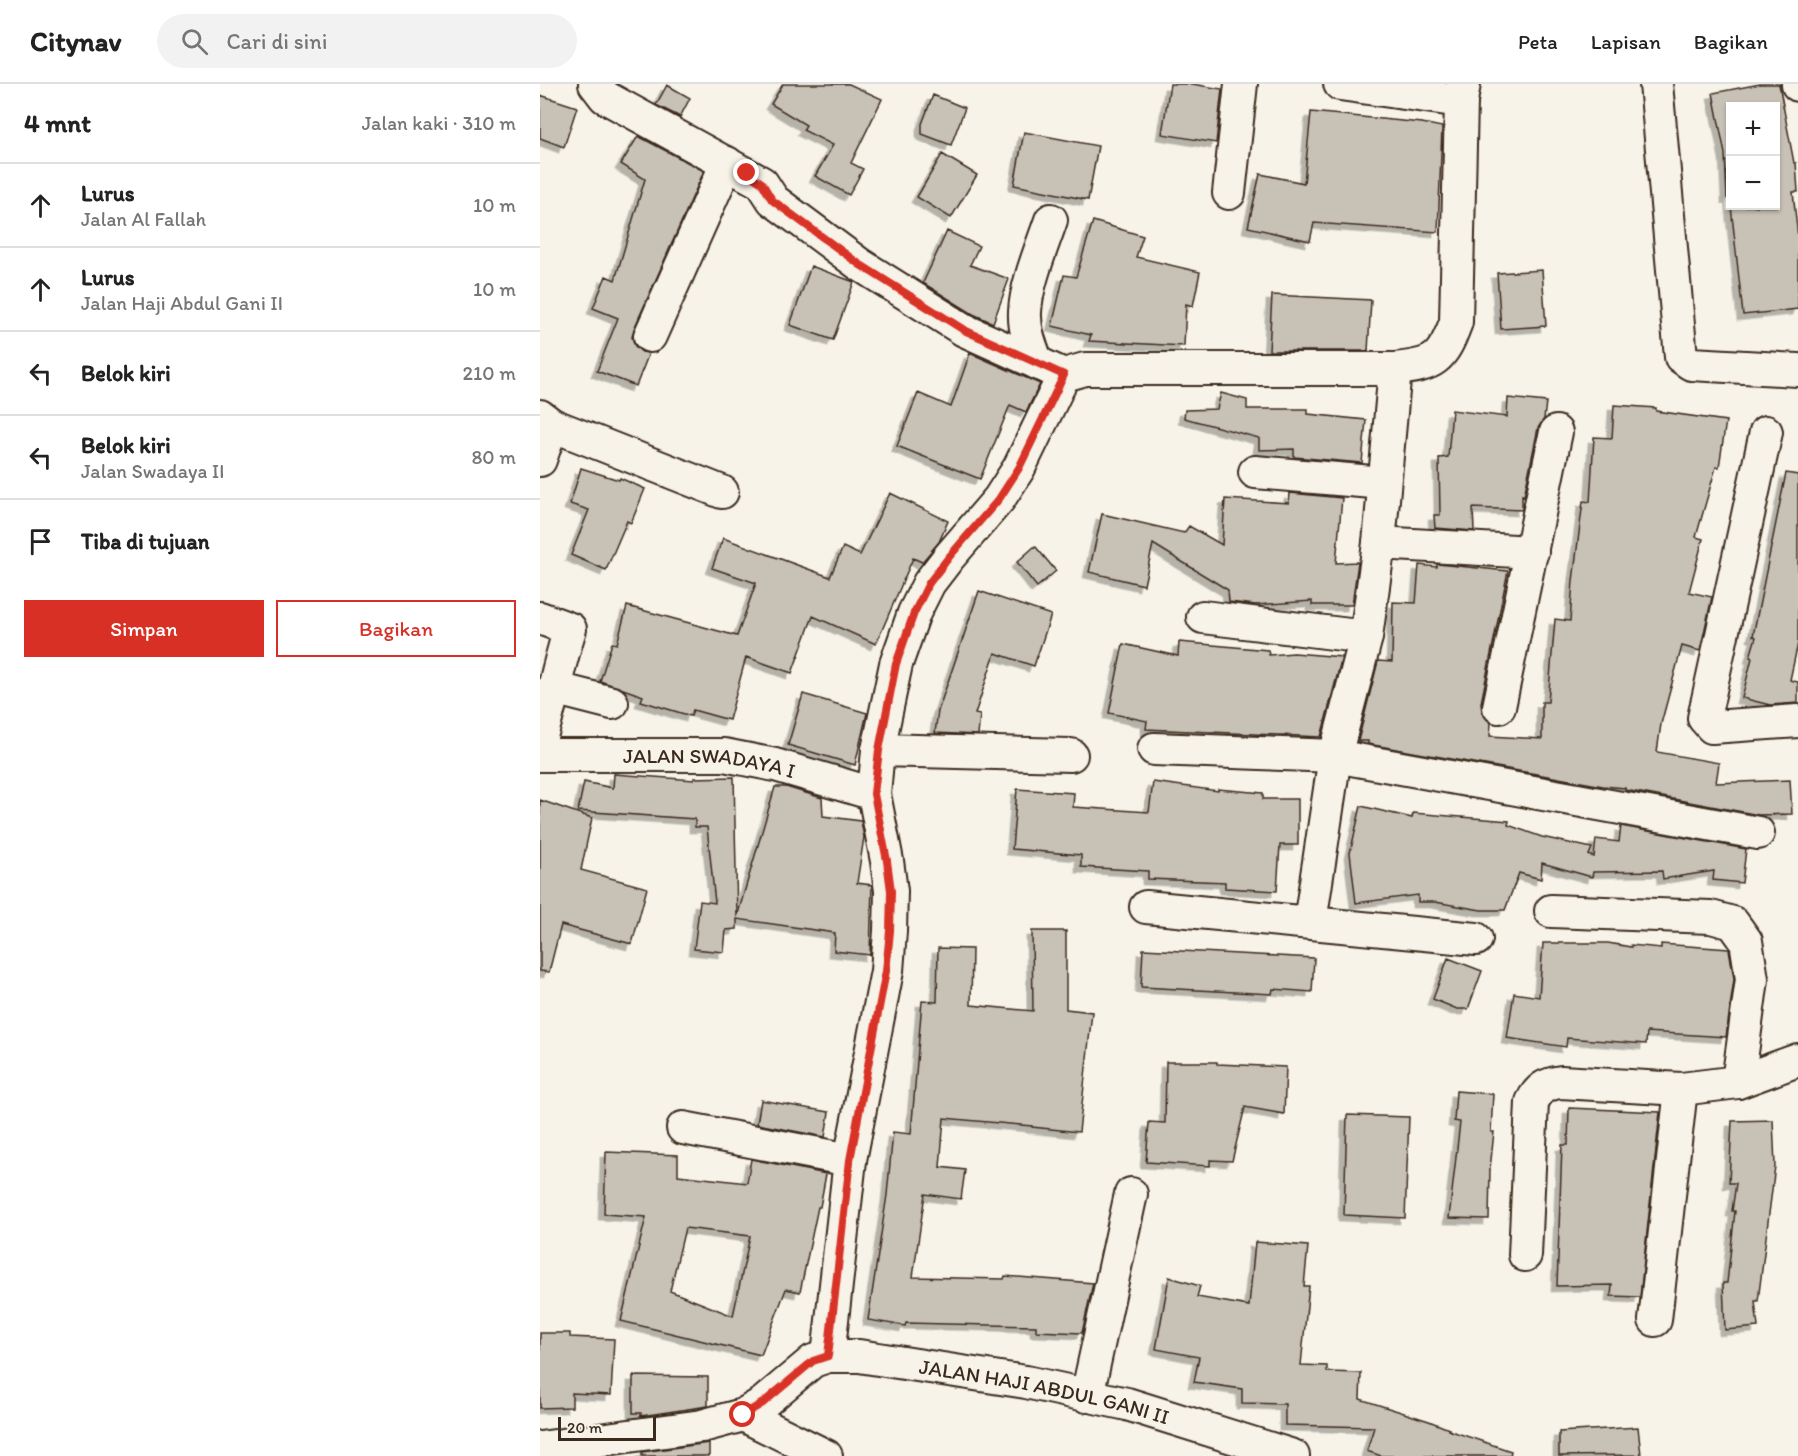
<!DOCTYPE html>
<html lang="id">
<head>
<meta charset="utf-8">
<style>
  :root { --surface:#fff; --page:#f2f2f2; --text:#222; --muted:#767676; --line:#e0e0e0; --accent:#d93025 }
  body { margin:0; font-family:Itim,sans-serif; background:var(--page); color:var(--text) }
  .controls { position:absolute; right:18px; top:18px; display:grid; overflow:hidden; border-radius:0px; box-shadow:0 2px 4px #0004 }
  .controls button { width:54px; height:54px; display:grid; place-items:center; padding:0; border:0; border-bottom:2px solid var(--line); background:var(--surface); color:var(--text); font:30px sans-serif }
  .scale { position:absolute; left:18px; bottom:15px; width:98px; box-sizing:border-box; padding-left:6px; border:3px solid #3b2a1e; border-top:0; font-size:16px; line-height:21px; white-space:nowrap; color:#3b2a1e; -webkit-text-stroke:4px #f7f3e8; paint-order:stroke }
  .stop { position:absolute; width:18px; height:18px; margin:-14px; border:4px solid #d93025; border-radius:50%; background:#fff }
  .stop.end { background:#d93025; border-color:#fff; box-shadow:0 2px 6px #0008 }
  .list { margin:0; padding:0; list-style:none }
  h2 { display:flex; justify-content:space-between; align-items:center; height:78px; margin:0; padding:0 24px; font-size:26px }
  h2 small { font-size:20px; font-weight:400; color:var(--muted) }
  .list li { display:grid; grid-template-columns:39px 1fr auto; gap:18px; align-items:center; box-sizing:border-box; height:84px; padding:0 24px; border-top:2px solid var(--line) }
  .list b { display:block; font-size:22px; white-space:nowrap }
  .list p { margin:0; font-size:20px; white-space:nowrap; color:var(--muted) }
  .list em { font-size:20px; font-style:normal; color:var(--muted) }
  .actions { display:flex; gap:12px; padding:18px 24px }
  .actions a { flex:1; padding:14px 0; border:2px solid var(--accent); border-radius:0px; text-align:center; font-size:21px; color:var(--accent) }
  .actions .main { background:var(--accent); color:#fff }
  .icon { flex:none; width:33px; height:33px; fill:none; stroke:currentColor; stroke-width:2; stroke-linecap:round; stroke-linejoin:round }
  .map { position:relative; flex:none; width:1258px; height:1372px; overflow:hidden }
  header { display:flex; align-items:center; gap:36px; box-sizing:border-box; height:84px; padding:0 30px; background:var(--surface); border-bottom:2px solid var(--line) }
  header strong { font-size:28px }
  nav { display:flex; gap:33px; margin-inline-start:auto; font-size:21px }
  .search { width:420px; height:54px; background:var(--page); display:flex; align-items:center; gap:15px; box-sizing:border-box; padding:0 21px; border-radius:33px; color:var(--muted); font-size:22px }
  main { display:flex }
  aside { flex:1; background:var(--surface) }
  .map>svg:first-child { display:block }
  .building { fill:#c8c1b6; stroke:#3b2a1e; stroke-width:1.5; fill-rule:evenodd; filter:url(#shadow) }
  .lines { fill:none; stroke-linecap:round; stroke-linejoin:round }
  .minor-casing { stroke:#3b2a1e; stroke-width:36 }
  .minor { stroke:#f7f3e8; stroke-width:32 }
  .route { stroke:#d93025; stroke-width:8 }
  .labels { text-anchor:middle; dominant-baseline:central; stroke-width:6; stroke-linejoin:round; paint-order:stroke }
  .street-label { font-size:21px; fill:#3b2a1e; stroke:#f7f3e8 }
</style>
</head>
<body>
<header>
<strong>Citynav</strong>
<div class="search"><svg class="icon" aria-label="search" viewBox="0 0 24 24"><circle cx="10" cy="10" r="6"/><path d="M15 15l6 6"/></svg>Cari di sini</div>
<nav><a>Peta</a><a>Lapisan</a><a>Bagikan</a></nav>
</header>
<main>
<aside>
<h2>4 mnt<small>Jalan kaki · 310 m</small></h2>
<ul class="list">
<li><svg class="icon" aria-label="ahead" viewBox="0 0 24 24"><path d="M12 20V5M6 11l6-6 6 6"/></svg><div><b>Lurus</b><p>Jalan Al Fallah</p></div><em>10 m</em></li>
<li><svg class="icon" aria-label="ahead" viewBox="0 0 24 24"><path d="M12 20V5M6 11l6-6 6 6"/></svg><div><b>Lurus</b><p>Jalan Haji Abdul Gani II</p></div><em>10 m</em></li>
<li><svg class="icon" aria-label="left" viewBox="0 0 24 24"><path d="M17 20v-9H6M10 6l-5 5 5 5"/></svg><div><b>Belok kiri</b></div><em>210 m</em></li>
<li><svg class="icon" aria-label="left" viewBox="0 0 24 24"><path d="M17 20v-9H6M10 6l-5 5 5 5"/></svg><div><b>Belok kiri</b><p>Jalan Swadaya II</p></div><em>80 m</em></li>
<li><svg class="icon" aria-label="arrive" viewBox="0 0 24 24"><path d="M6 21V4h12l-3 4 3 4H6"/></svg><div><b>Tiba di tujuan</b></div></li>
</ul>
<div class="actions"><a class="main">Simpan</a><a>Bagikan</a></div>
</aside>
<div class="map">
<svg width="1258" height="1372" viewBox="0 0 1258 1372">
  <defs>
    <filter id="shadow"><feDropShadow dx="-5.5" dy="5.5" stdDeviation="0" flood-color="#0004"/></filter>
  </defs>
  <rect width="100%" height="100%" fill="#f7f3e8"/>
  <filter id="ink" filterUnits="userSpaceOnUse"><feTurbulence type="fractalNoise" baseFrequency=".0167" numOctaves="2"/><feDisplacementMap in="SourceGraphic" scale="12" xChannelSelector="R" yChannelSelector="G"/><feConvolveMatrix kernelMatrix="1 2 1 2 8 2 1 2 1" color-interpolation-filters="sRGB"/></filter>
  <g filter="url(#ink)">
    <!-- building -->
    <path class="building" d="M243,0H309L342,15L311,79L323,85L309,111L275,92L293,61L263,46L266,41L231,20Z
      M630,0H652L682,5L676,59L622,50Z
      M1220,0H1239L1254,79H1256L1258,108H1253L1258,154V225L1203,231L1190,113L1187,114L1185,70L1173,9ZM1191,22H1236V122H1191Z
      M127,1L150,14L140,33L116,21Z
      M0,11L37,23L24,63L0,54Z
      M393,11L425,24L411,61L382,50V40Z
      M771,28L882,39L902,43L898,148L774,139L770,157L708,143L720,90L764,99Z
      M484,48L558,62L548,116L474,101Z
      M98,52L164,87L94,245L92,253L95,262L102,268L109,269L96,302L57,287L78,234L53,224L66,192L75,196L105,95L81,80Z
      M402,70L437,91L411,134L377,113Z
      M553,137L603,152L596,173L660,188L653,222L646,220L644,262L549,257L551,251L512,242L524,191L536,193Z
      M407,147L439,162L430,181L469,195L453,239L433,230L383,199Z
      M271,182L314,198L293,256L250,241Z
      M1002,186L1006,242L961,245L957,189Z
      M732,211L831,216L828,267H729Z
      M430,269L500,300L486,328L470,321L440,395L357,362L378,309L411,323Z
      M681,309L707,316V325H768V330L826,336L822,379L754,373V365L719,366V354L644,334L645,326L677,325Z
      M968,314L1006,318L1004,335L998,344L984,412L982,411V426L933,424L934,447L895,444L894,431H900L899,374L908,373L912,326L967,333Z
      M1074,321L1116,324V327L1186,337L1179,383H1176L1156,453L1163,455L1149,508L1172,513L1160,567L1142,562L1121,640L1117,668L1179,679L1176,699L1250,696L1252,730L1219,731L1085,706V704L1063,702L828,660V657H818L838,577L852,578L853,518L876,519L879,481L897,483V480L968,487L941,619L942,628L951,638L950,652L1002,655V618H1008L1015,535L1030,537L1033,497L1043,417L1050,418L1054,353L1072,354Z
      M41,384L79,396L80,394L105,405L91,439L87,437L66,486L31,471L49,426L30,420Z
      M1246,389L1258,391V559L1250,596L1258,598V619L1230,621L1202,614L1212,574L1210,573L1216,553L1213,552Z
      M350,409L408,437L399,458L382,478L373,474L336,560L273,532L252,589L206,573L189,636L153,626L151,632L101,617L103,612L60,597L72,559L77,560L87,522L197,552L216,499L172,484L183,454L290,493L303,463L320,471Z
      M750,409L802,414L796,479L818,478L812,521H772V517L716,521L689,518L688,506L613,460L604,501L549,488L562,430L644,449L649,442L682,461L685,415L749,419Z
      M495,462L516,487L497,503L477,478Z
      M439,507L511,531L494,582L455,569L435,630L440,631L438,651L395,649L398,627Z
      M639,558L728,566L729,571L754,569L802,573L781,653L606,645L607,637L569,629L583,560L638,572Z
      M263,610L327,629L315,681L248,661Z
      M74,690L154,696V694L194,693L197,833L235,703H246L282,714L283,732L321,737L324,753L317,799L332,801L330,871L294,867L295,849L197,835V845L186,846L184,868L154,865L160,817L175,819L167,743H155V735L38,727L44,698L73,704Z
      M613,698L678,707V705L723,709V715H758V761H740L737,807L685,804V798L608,795V787L541,783V771L472,765L477,705L534,709L533,723L609,728Z
      M0,716L52,734L41,786L107,804L92,860L21,841L9,888L0,887Z
      M821,722L872,734L873,729L969,737L968,741L1002,753L1052,764L1049,771L1054,773L1056,755L1079,758L1081,742L1206,765L1202,799L1173,796L1174,787L1123,795L1122,787L1053,788L1052,793L1002,779L1001,795L979,789L965,826H941L895,818H878V811L816,819L810,769Z
      M492,847H526V925L552,928L539,1048L492,1043V1042L404,1034L400,1083L425,1086L421,1115L385,1110L373,1193L464,1195L465,1192L553,1199L542,1249L496,1247V1242L366,1239L365,1242L328,1236L347,1111L353,1048L371,1050L382,917L397,918L398,864L432,865L431,921L493,927Z
      M1003,859H1068L1091,863V861L1121,864V860L1189,865L1194,895L1186,953L1107,948L1106,960L1027,954L1026,963L967,954L974,909L999,913Z
      M603,865L774,874L772,908L733,905L732,910L601,903Z
      M908,874L942,887L928,925H917L893,915Z
      M626,978H677V980L746,983L744,1030L705,1023L692,1077L670,1076V1082L606,1078L609,1038L625,1039Z
      M916,1007L953,1010L951,1048H954L950,1085L949,1135L909,1134L920,1038L914,1037Z
      M221,1016L289,1028L285,1053L217,1040Z
      M1029,1024L1120,1028L1100,1213L1071,1212L1072,1201L1017,1202L1022,1061H1028Z
      M807,1031L869,1033L865,1134L804,1131Z
      M1233,1036L1235,1082L1218,1217H1215L1218,1243L1185,1246L1183,1199H1187L1195,1127H1192L1196,1099H1189L1192,1037Z
      M66,1068L138,1071V1091L207,1099L211,1075L286,1090L280,1123H278L260,1208L246,1205L221,1271L81,1237L106,1133L64,1130ZM145,1144L210,1152L193,1232L130,1207Z
      M715,1158L768,1162L764,1202H769L761,1281L787,1282V1288L821,1289L820,1315L889,1337L909,1345L908,1346L971,1367L970,1372H841L827,1367L834,1343L745,1341V1320L702,1319V1305L654,1298L659,1273L616,1265L629,1193L660,1202L657,1213L709,1222Z
      M0,1249H30V1253L74,1255L71,1311L32,1309V1323L0,1324Z
      M93,1292L168,1293V1322L101,1332V1329H93Z
      M1098,1343L1101,1371L1019,1372V1348Z
      M169,1359V1372H102V1368Z"/>
    <g class="lines">
      <!-- minor casing -->
      <g class="minor-casing">
        <g id="minor">
          <path d="M55,0L65,13L222,99L233,116L319,180L424,246L524,291"/>
          <path d="M800,0L921,17"/>
          <path d="M1116,0L1141,273L1151,280L1258,286"/>
          <path d="M1258,0V1"/>
          <path d="M689,109L701,0"/>
          <path d="M110,252L187,79"/>
          <path d="M497,279C491,263 484,246 485,228C486,200 502,163 511,136"/>
          <path d="M0,332L12,341L0,376"/>
          <path d="M12,341L182,408"/>
          <path d="M1226,348L1164,634L1172,643L1258,637"/>
          <path d="M715,388L844,399"/>
          <path d="M839,459L992,468"/>
          <path d="M663,533L826,553"/>
          <path d="M0,534L30,545C18,582 12,619 0,655"/>
          <path d="M13,604L72,619"/>
          <path d="M959,623L1016,348"/>
          <path d="M614,665L795,672L1218,749"/>
          <path d="M338,666L531,671"/>
          <path id="s1" d="M0,671H184L235,681L334,710"/>
          <path d="M606,823L936,855"/>
          <path d="M1011,827L1171,833L1193,839L1206,857L1212,895L1198,998"/>
          <path d="M770,838L795,672L826,553L839,459L855,285"/>
          <path d="M143,1044L310,1076"/>
          <path d="M985,1171L992,1018C999,1004 1006,1000 1021,998L1141,1005L1198,998L1258,976"/>
          <path d="M1115,1236L1141,1005"/>
          <path d="M288,1272L310,1076L347,887L350,847L351,807L347,777L334,710L338,666L356,580L374,529L389,499L409,473L459,415L479,384L524,291L545,285H855C895,281 902,276 916,238L921,17L924,0"/>
          <path d="M547,1312L591,1110"/>
          <path d="M203,1331L286,1372"/>
          <path id="s2" d="M0,1364L162,1342L203,1331L223,1319L273,1277L288,1272H319L486,1298L587,1320L753,1372"/>
        </g>
      </g>
      <!-- minor -->
      <use href="#minor" class="minor"/>
    </g>
  </g>
  <g class="lines" filter="url(#ink)">
    <!-- route -->
    <path class="route" d="M203,1331L223,1319L273,1277L288,1272L310,1076L346,887L350,847L351,807L347,777L334,710L339,666L356,580L374,529L389,499L409,473L459,415L479,384L524,291L424,246L319,180L232,116L222,99L207,89"/>
  </g>
  <g class="labels">
    <!-- street labels -->
    <g class="street-label">
      <text stroke="none"><textPath href="#s1" startOffset="170">JALAN SWADAYA I</textPath></text>
      <text stroke="none"><textPath href="#s2" startOffset="530">JALAN HAJI ABDUL GANI II</textPath></text>
    </g>
  </g>
</svg>
<div class="controls">
<button>+</button>
<button>−</button>
</div>
<div class="scale">20 m</div>
<div class="stop" style="left:203px;top:1331px"></div>
<div class="stop end" style="left:207px;top:89px"></div>
</div>
</main>
</body>
</html>
